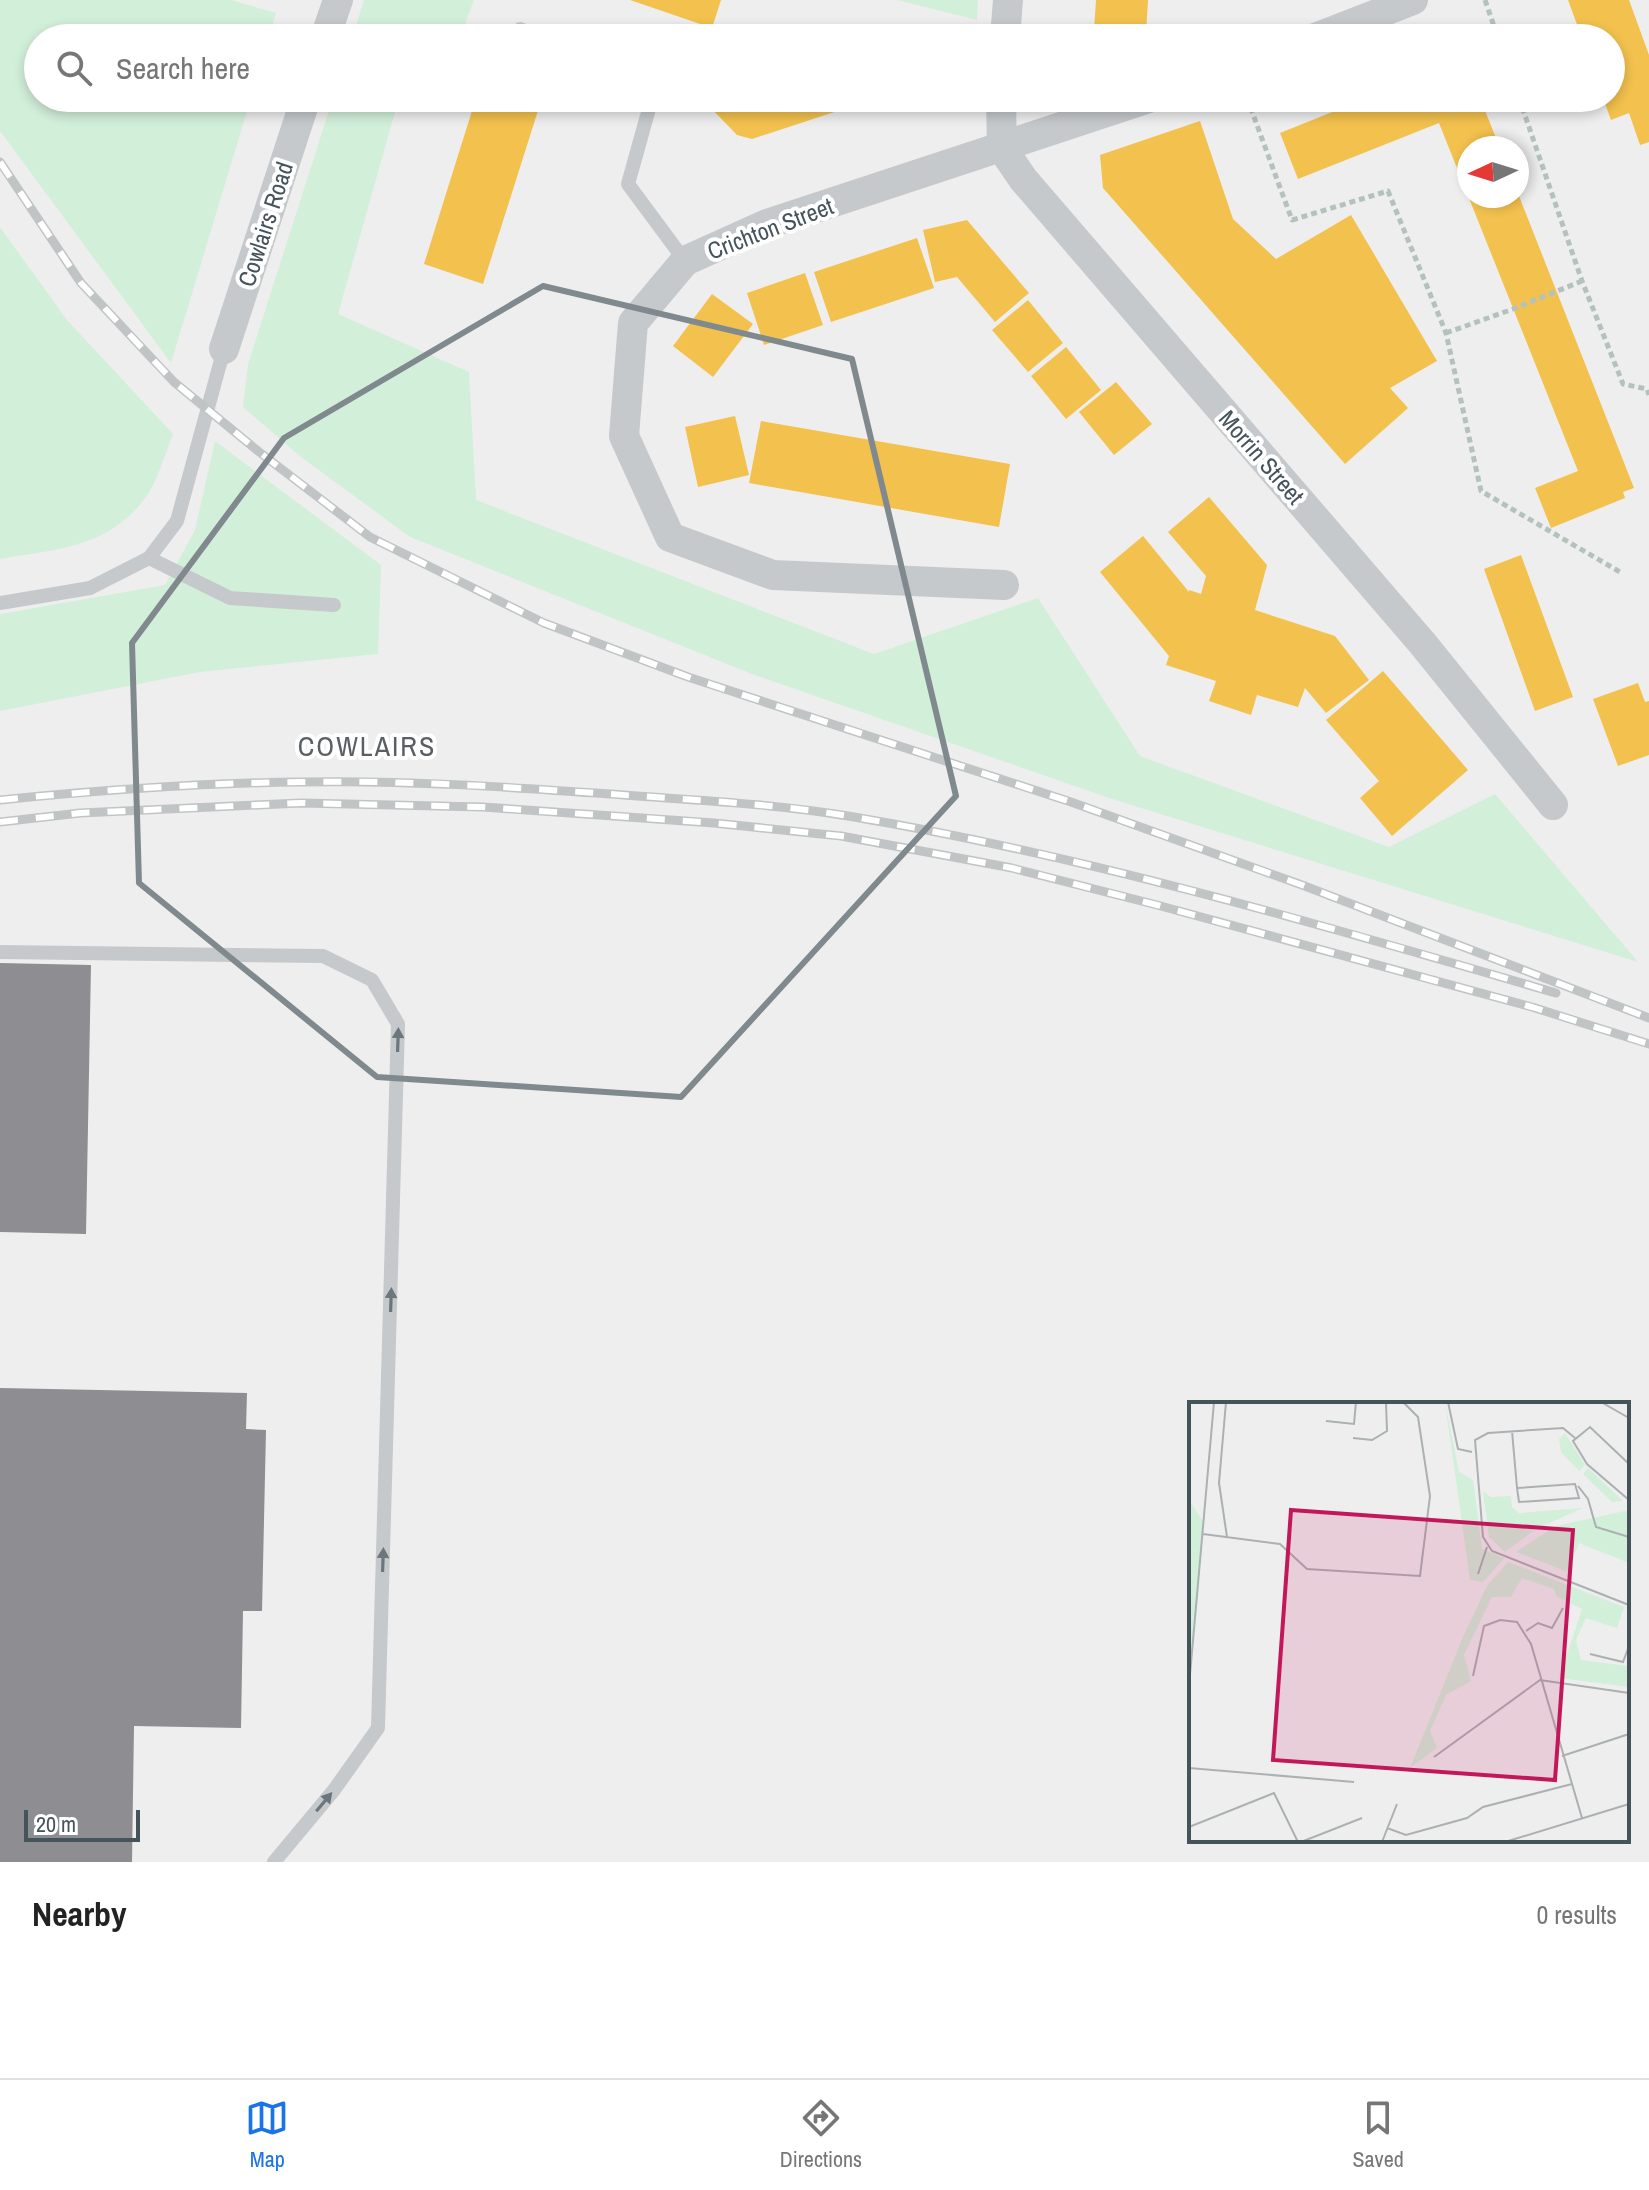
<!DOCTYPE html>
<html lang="en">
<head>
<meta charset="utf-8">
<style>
  :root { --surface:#fff; --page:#f6f6f6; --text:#222; --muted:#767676; --line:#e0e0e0; --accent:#1a73e8 }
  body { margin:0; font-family:"Archivo Narrow",sans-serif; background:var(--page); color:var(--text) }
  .compass { position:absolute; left:1457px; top:136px; width:72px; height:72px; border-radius:50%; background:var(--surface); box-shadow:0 4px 12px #0003; rotate:266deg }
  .scale { position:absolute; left:24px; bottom:20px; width:116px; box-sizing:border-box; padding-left:8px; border:4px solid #45535b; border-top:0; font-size:22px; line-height:28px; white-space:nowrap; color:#45535b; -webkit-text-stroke:6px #fff; paint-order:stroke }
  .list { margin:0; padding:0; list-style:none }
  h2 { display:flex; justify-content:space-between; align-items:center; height:104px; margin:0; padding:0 32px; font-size:34px }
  h2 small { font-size:26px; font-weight:400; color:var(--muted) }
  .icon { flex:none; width:44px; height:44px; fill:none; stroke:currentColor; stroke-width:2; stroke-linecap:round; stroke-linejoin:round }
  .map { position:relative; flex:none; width:1649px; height:1862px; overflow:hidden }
  .search { position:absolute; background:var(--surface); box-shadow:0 4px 12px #0003; left:24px; right:24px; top:24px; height:88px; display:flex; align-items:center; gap:20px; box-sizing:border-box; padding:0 28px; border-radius:44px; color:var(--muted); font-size:30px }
  .sheet { height:216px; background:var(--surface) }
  nav { display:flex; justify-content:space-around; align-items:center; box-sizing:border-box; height:112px; border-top:2px solid var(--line); background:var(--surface); font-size:22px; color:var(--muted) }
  nav a { display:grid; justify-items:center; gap:4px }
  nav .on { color:var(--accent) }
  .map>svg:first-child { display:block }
  .green { fill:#d2efda }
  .homes { fill:#f2c14e }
  .industry { fill:#8d8d92 }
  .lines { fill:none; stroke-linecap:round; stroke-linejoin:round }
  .path { stroke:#b4c2bd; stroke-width:5; stroke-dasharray:6 4; stroke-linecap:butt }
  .service { stroke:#c5c9cb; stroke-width:14 }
  .minor { stroke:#c5c9cb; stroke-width:30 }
  .rail-casing { stroke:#c1c4c5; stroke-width:9 }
  .rail { stroke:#fff; stroke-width:6; stroke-dasharray:18; stroke-linecap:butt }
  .oneway { fill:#6b767d }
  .marked { fill:none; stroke:#80898e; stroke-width:6; stroke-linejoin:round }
  .labels { text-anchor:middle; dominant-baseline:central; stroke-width:8; stroke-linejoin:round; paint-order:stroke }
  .street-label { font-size:24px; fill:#45535b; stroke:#fff }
  .quarter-label { font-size:28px; letter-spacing:2px; fill:#5a5f63; stroke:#fff }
  .inset-road { fill:none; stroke:#abb0b3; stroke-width:2 }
  .view { fill:#c2185b; fill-opacity:0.15; stroke:#c2185b; stroke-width:4 }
  .inset-edge { fill:none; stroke:#45535b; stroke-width:4 }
</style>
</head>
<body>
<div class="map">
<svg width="1649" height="1862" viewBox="0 0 1649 1862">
  <rect width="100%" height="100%" fill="#efeeee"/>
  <!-- green -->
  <path class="green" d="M0,0H231L276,13L269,38H38V98H251L171,363L0,131Z
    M364,0H474L460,38H352Z
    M897,0H978L977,20Z
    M333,98H399L338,314L469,372L476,500L874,654L1038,598L1140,756L1389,847L1495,794L1638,962L1112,799L752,674L410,537L301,457L243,407L248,364Z
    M0,227L67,320L173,434C165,454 158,480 146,497C109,548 57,549 0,559Z
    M215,441L381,565L378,654L200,672L0,711V614L165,585L195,530Z"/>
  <!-- homes -->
  <path class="homes" d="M630,0H721L712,28Z
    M1096,0H1148L1146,33L1094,30Z
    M1568,0H1629L1649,55V142L1640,145L1629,113L1611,120L1603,98H1611V38H1582Z
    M876,27L931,30V38H875Z
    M476,98H542L483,284L424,264Z
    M715,98H874V99L752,139L737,135L708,105Z
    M1367,98H1432L1433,100L1439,98H1480L1500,148H1469V196H1519L1634,488L1623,492L1625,498L1551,528L1535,488L1578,471L1439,123L1298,179L1280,133Z
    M1200,121L1233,219L1276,259L1351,215L1437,361L1390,388L1408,408L1345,464L1103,188L1100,155Z
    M967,220L1029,293L995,322L957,277L935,282L923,230Z
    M917,238L934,288L831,322L814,272Z
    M805,273L823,325L764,345L747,293Z
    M712,294L753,324L713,377L673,346Z
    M1028,300L1063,343L1028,372L992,330Z
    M1066,347L1101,390L1066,419L1031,376Z
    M1116,382L1152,424L1114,455L1079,412Z
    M735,416L749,475L698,487L685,427Z
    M761,421L1010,464L999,527L749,483Z
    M1209,497L1267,565L1255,610L1335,636L1369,680L1326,713L1305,688L1298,707L1257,695L1251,715L1209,701L1216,681L1166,665L1169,656L1100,572L1143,536L1189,592V590L1201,594L1206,576L1168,532Z
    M1521,555L1573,697L1535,711L1484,569Z
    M1383,671L1468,770L1392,836L1360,798L1379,781L1326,720Z
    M1638,683L1645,702L1649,701V755L1618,766L1593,699Z"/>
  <!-- industry -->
  <path class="industry" d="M0,963L91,965L86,1234L0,1232Z
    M0,1388L247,1393L246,1429L266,1430L262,1611H243L241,1728L134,1726L132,1862H0Z"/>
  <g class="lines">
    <!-- path -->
    <path class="path" d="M1485,0L1498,38
      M1247,98L1292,220L1388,191L1446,333L1481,491L1620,572
      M1519,98L1582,281L1623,384L1647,389L1649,395
      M1446,333L1513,309L1582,281"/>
    <!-- service -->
    <path class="service" d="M520,29L540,38
      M652,98L628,184L685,261
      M149,558L230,598L334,605
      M0,603L90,588L149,558L177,521L224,349
      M0,952L323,956L372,980L398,1024L378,1728L334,1790L274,1862"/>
    <!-- minor -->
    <path class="minor" d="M325,38L338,0
      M1005,38L1008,0
      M1315,38L1413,0
      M1001,98L1002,148L1023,179L1423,644L1553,805
      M224,349L306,98
      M1004,585L773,575L670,537L624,436L633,323L685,261L767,224L1149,98"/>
    <!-- rail casing -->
    <g class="rail-casing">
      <path id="rail" d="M0,162L81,283L174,382L258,451L370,537L544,623L688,677L1071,802L1302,885L1649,1018
        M0,800C100,790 201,783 301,782C404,780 508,787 610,794C689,800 770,803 848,816C1088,856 1322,925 1556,993
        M0,822L80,813L301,803L483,807L714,823L841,836L1012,868L1157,905L1532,1007L1649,1044"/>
    </g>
    <!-- rail -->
    <use href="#rail" class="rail"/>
  </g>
  <!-- one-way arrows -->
  <defs><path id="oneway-solid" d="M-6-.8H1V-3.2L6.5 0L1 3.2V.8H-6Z" transform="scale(2)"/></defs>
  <g class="oneway">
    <use href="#oneway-solid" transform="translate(398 1040) rotate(-88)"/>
    <use href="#oneway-solid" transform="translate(391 1300) rotate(-88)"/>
    <use href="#oneway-solid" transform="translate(383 1560) rotate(-88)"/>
    <use href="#oneway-solid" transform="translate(324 1802) rotate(-50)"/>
  </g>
  <!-- marked area -->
  <path class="marked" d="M543,286L852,359L956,796L681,1097L377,1077L139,883L132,643L284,438Z"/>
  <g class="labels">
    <!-- street labels -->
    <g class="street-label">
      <text transform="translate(265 224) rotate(-72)">Cowlairs Road</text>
      <text transform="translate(770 228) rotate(-21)">Crichton Street</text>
      <text transform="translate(1262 457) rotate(49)">Morrin Street</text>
    </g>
    <!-- quarter labels -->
    <g class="quarter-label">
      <text x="367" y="746">COWLAIRS</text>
    </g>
  </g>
  <!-- overview -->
  <g transform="translate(1189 1402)">
    <rect width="440" height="440" fill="#efeeee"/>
    <path d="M256,0L270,70L284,78L293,147L315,156L294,180L281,178ZM376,31L396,63L390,69L372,50L370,37ZM399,66L434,99L423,100L394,72ZM294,89L302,95L322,94L323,105L330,111L394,106L347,127L316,150L300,135ZM0,98L15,121L0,284ZM440,108V161L390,141L379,170L327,150L367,124ZM319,160L435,205L428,226L397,216L387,238L392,258L438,264L440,285L370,276L393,207L367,194L365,187L333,176L322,195H303L275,253L282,279L257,293L241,329L248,346L221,366L274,235L298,184Z" fill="#d2efda"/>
    <path class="inset-road" d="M37,0L30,81L38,135M168,0H212M259,0L269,47L283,50M412,0L440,16M137,19L165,22L167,0M323,29L328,86L330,100L390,96L386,82L328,86M164,36L183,38L198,29L197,1M386,36L374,26L299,31L286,38L294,135L303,149L440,203M440,62L401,25L384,39L398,62L440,98M389,84L399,97L407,125L440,135M14,132L91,142L118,167L231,174L241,94L229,15L214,0M289,172L298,145M337,229L349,221L363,226L374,206M401,252L434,260L440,244M284,274L295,224L311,218L328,220L342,242L393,416M0,284L25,0M373,354L440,332M245,355L351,278L440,291M0,366L165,380M0,425L85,391L109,440M198,426L217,433L278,416L294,405L383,382M112,440L173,416M193,440L208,402M316,440L440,402"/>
    <path class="view" d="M102,108L384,128L366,378L84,358Z"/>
    <rect width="440" height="440" class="inset-edge"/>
  </g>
</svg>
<svg class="compass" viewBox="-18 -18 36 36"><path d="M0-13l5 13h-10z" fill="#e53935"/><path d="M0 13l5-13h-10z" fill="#767676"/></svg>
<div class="scale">20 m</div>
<div class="search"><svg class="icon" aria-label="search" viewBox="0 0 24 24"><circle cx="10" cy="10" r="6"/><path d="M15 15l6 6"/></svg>Search here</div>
</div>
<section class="sheet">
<h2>Nearby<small>0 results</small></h2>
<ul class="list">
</ul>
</section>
<nav>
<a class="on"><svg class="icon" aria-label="map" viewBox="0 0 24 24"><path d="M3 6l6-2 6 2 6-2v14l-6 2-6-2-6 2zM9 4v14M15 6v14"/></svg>Map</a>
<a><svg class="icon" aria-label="directions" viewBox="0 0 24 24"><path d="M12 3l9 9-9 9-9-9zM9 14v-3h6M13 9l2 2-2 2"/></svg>Directions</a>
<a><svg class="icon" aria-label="saved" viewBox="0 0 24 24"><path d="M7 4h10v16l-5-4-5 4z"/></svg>Saved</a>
</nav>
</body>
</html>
